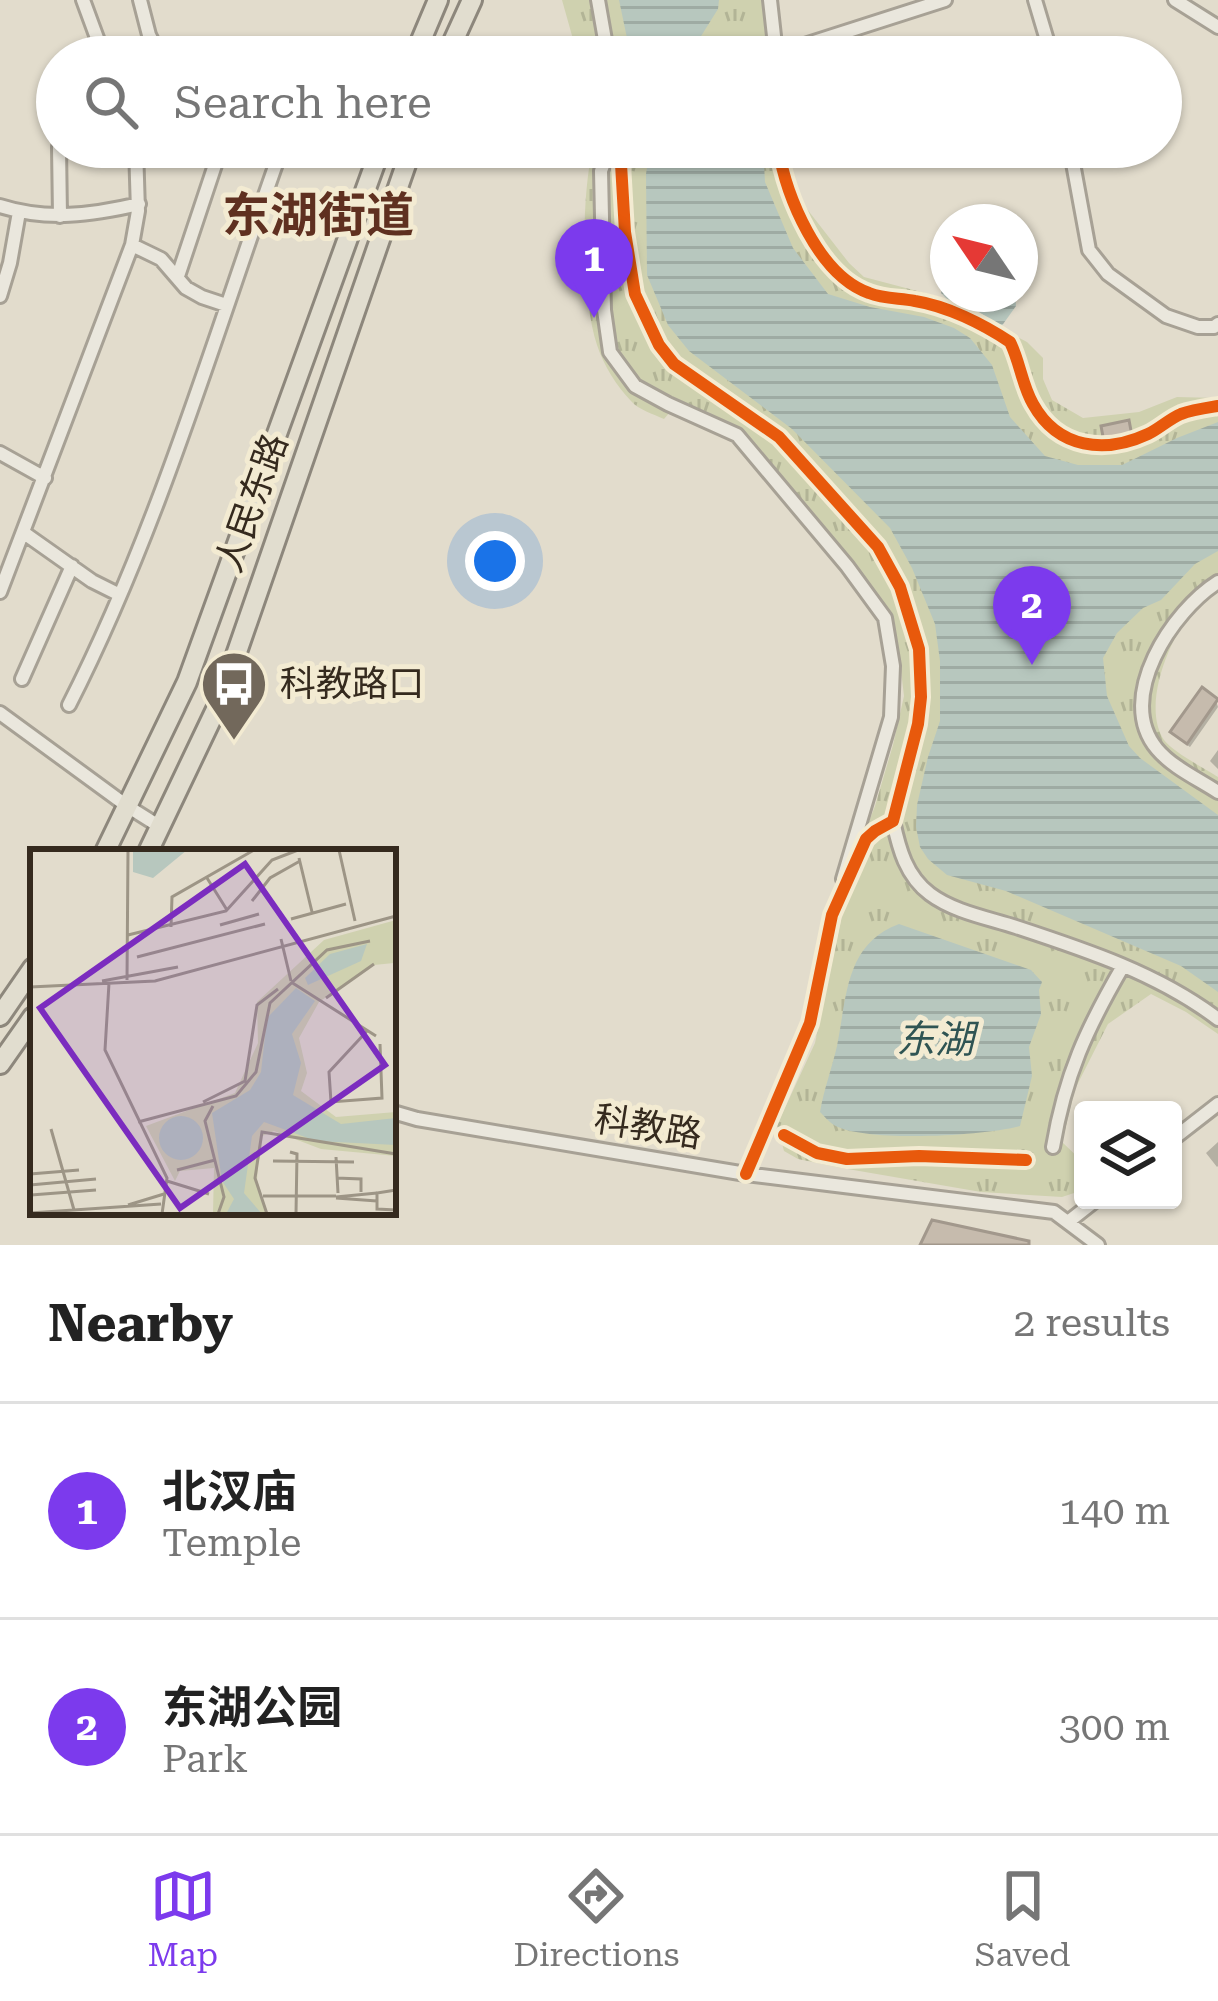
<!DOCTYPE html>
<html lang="en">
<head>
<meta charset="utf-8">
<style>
  :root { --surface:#fff; --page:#f2f2f2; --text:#222; --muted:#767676; --line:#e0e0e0; --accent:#7c3aed }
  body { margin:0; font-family:"Roboto Serif","Noto Sans SC",serif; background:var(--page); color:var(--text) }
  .controls { position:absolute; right:36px; bottom:36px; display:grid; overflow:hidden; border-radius:12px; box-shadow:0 3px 9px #0004 }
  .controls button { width:108px; height:108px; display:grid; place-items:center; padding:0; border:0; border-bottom:3px solid var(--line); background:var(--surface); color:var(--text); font:60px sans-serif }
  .compass { position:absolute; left:930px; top:204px; width:108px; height:108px; border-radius:50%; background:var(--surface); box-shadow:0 3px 9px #0004; rotate:305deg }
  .you { position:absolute; left:495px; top:561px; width:42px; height:42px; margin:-30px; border:9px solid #fff; border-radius:50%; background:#1a73e8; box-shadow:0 0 0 18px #1a73e833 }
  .badge { display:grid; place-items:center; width:78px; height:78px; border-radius:50%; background:var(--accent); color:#fff; font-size:39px; font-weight:700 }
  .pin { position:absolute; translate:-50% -99px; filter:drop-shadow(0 3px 6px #0008) }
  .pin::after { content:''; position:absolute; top:63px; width:42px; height:36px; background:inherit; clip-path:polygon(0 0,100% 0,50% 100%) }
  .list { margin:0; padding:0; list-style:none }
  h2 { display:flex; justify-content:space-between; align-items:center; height:156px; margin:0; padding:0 48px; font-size:51px }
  h2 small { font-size:39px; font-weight:400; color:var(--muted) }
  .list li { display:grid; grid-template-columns:78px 1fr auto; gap:36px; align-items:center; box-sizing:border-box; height:216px; padding:0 48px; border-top:3px solid var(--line) }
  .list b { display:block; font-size:45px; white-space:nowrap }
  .list p { margin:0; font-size:39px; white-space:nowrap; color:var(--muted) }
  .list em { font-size:39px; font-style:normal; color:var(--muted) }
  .icon { flex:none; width:66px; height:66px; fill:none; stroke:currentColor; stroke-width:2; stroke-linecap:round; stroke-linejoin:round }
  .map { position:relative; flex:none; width:1218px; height:1245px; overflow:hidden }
  .search { position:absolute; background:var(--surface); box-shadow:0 3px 9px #0004; left:36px; right:36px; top:36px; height:132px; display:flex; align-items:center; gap:30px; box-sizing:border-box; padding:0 42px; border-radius:66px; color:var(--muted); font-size:45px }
  .sheet { height:588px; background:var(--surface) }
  nav { display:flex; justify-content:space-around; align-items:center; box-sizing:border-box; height:168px; border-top:3px solid var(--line); background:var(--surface); font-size:33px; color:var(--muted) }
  nav a { display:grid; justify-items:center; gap:6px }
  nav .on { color:var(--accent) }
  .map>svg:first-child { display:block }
  .park { fill:url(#park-tufts) }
  .water { fill:url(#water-rules) }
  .shadow { fill:#0003 }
  .building { fill:#c6bbad; stroke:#a2988c; stroke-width:3 }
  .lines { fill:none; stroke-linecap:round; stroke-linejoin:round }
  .minor-casing { stroke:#a7a195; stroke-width:18 }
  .primary-casing { stroke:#8d877c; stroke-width:24 }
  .minor { stroke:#eae7dd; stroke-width:12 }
  .primary { stroke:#e1ddcf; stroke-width:18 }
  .cycleway-casing { stroke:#f3ebd2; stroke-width:20 }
  .cycleway { stroke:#e8590c; stroke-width:12 }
  .labels { text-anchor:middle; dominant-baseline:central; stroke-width:10; stroke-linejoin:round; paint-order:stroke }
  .street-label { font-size:36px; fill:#352a1e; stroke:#f3ebd2 }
  .poi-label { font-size:36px; fill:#352a1e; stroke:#f3ebd2; text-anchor:start }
  .water-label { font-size:39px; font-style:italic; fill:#2f5453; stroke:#f3ebd2 }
  .district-label { font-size:48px; font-weight:bold; fill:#5f3020; stroke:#f3ebd2 }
  .inset-road { fill:none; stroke:#9d9586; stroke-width:3 }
  .view { fill:#7b2cbf; fill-opacity:0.15; stroke:#7b2cbf; stroke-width:6 }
  .inset-edge { fill:none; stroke:#352a1e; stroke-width:6 }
</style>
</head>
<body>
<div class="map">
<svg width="1218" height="1245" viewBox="0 0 1218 1245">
  <defs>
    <pattern id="park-tufts" width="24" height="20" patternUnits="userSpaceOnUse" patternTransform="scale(3)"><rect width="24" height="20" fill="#cfd1af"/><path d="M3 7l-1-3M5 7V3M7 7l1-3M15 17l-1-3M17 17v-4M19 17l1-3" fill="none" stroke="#b2b496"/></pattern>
    <pattern id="water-rules" width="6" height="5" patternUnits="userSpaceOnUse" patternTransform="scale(3)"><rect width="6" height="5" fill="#b7c7be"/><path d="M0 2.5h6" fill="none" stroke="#9eaba3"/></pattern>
  </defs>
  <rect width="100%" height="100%" fill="#e2dccc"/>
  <!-- park -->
  <path class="park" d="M562,0H770L772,57H578Z
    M593,147H788L787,166L800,200L849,263L864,277L940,297L1027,342L1043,358V379L1052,400L1083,418L1139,412L1177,397L1218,398V592C1211,598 1201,603 1195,609C1170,635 1141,706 1164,740C1173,752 1204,768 1218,777V1034L1186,1012L1151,994L1108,1024L1075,1089L1062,1142L1083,1162V1190L1062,1197L981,1192L836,1167L798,1159L784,1151L777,1125L815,1043L853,863L875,806L893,745L904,696L898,646L886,608L854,566L741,432L711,414L664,393L670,412L664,419C653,414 639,410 631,401C617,387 603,364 597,345C581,296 581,197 593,147Z"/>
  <!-- water -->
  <path class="water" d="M619,0H719L718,9L688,57H631Z
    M650,147H763L765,182L793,248L828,294L870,307L924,317L954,328L970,338L992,365L1010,417L1045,456L1078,465H1122L1177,438L1218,422V551L1195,564L1161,600L1143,608L1117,633L1103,658L1107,696L1129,746L1140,758L1218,815V992L1181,966L1006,891L947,875L928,859L920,847L916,827L917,805L928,757L940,721V661L935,624L912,568L890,528L792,429L689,351L668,325L647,275L646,174Z
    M948,272V294H1015L1016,306L1001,327L967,304L949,301L941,293Z
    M899,924L1031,970L1042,982L1039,990L1041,1014L1029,1047L1032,1076L1020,1126C986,1136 864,1143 834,1125C829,1122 824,1116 820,1112C824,1089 832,1068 837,1046C847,997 845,944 899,924Z"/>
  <!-- shadow -->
  <path class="shadow" d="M1216,701L1218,707L1190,747L1176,737L1173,732Z
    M1218,750V769L1210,761Z
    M1218,1142V1166L1217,1167L1206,1153Z"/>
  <!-- building -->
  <path class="building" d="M1129,420L1132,436L1104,442L1101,426Z
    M1202,687L1218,699L1187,744L1170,732Z
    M932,1220L1029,1241V1245H920Z"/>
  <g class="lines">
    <!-- minor casing -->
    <g class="minor-casing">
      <path id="minor" d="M83,0L104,57
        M140,0L149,35L160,57
        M598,0L608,57
        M770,0L776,54
        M1035,0L1052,57
        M1175,0L1218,27
        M767,57L945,0
        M56,112L57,124
        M59,147L60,216
        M610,147L601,171L604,310L610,352L635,386L668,404L737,435L847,566L885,618L893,666L891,717L843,879
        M620,147L625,232L635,294L659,345L674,364L779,437L878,547L900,587L919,649L921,697L918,724L893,821L875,831L866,839L832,915L810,1023L746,1174
        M1070,147L1089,250L1108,274L1166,316L1198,327H1214L1218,324
        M0,206C47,221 92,215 139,204
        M132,245L161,259L186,288L202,297L226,305
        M178,276L221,147
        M0,296L10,263L19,212
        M0,453L45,478
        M24,533L92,581L120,595
        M1218,582C1173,610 1114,698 1157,749C1172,767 1198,779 1218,792
        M0,592L132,245L138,211L136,147
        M22,679L72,566
        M69,705C159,528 215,334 282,147
        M0,713L127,806L162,828
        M893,821C899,849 906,876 930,894C954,912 988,918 1016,927C1086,950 1159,974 1218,1019
        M393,1112L417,1119L746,1174L1054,1212L1098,1245
        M1173,1139L1218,1104
        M1053,1147C1065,1075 1087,1028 1123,966
        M1068,1222L1096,1200"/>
    </g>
    <!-- primary casing -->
    <g class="primary-casing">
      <path id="primary" d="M414,57L438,0
        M446,57L472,0
        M105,852L187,682L381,147
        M148,852L220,701L412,147
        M0,1016L33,968
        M0,1064L33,1017"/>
    </g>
    <!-- minor -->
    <use href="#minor" class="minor"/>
    <!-- primary -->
    <use href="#primary" class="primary"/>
    <!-- cycleway casing -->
    <g class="cycleway-casing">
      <path id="cycleway" d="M620,147L625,232L635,294L659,345L674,364L779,437L878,547L900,587L919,649L921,697L918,724L893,821L875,831L866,839L832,915L810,1023L746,1174
        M778,147C786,196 818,275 869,293C884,299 899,298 915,301C947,306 983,324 1010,342C1020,362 1022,385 1033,404C1058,449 1105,454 1148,434C1159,429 1169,419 1181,414C1192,410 1206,408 1218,406
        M784,1135L817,1153L847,1159L919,1156L1026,1160"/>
    </g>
    <!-- cycleway -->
    <use href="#cycleway" class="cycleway"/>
  </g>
  <!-- icons -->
  <defs>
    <g id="bus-pin" transform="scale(3.45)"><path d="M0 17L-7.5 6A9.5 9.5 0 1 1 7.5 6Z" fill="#72685b" stroke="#f3ebd2"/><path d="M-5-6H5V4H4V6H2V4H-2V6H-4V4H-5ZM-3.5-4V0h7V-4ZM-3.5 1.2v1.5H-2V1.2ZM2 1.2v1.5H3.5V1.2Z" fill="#fff"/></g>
  </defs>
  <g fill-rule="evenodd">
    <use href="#bus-pin" x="234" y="684"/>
  </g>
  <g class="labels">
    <!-- street labels -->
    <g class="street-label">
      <text transform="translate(252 503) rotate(-70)">人民东路</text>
      <text transform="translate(648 1127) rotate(9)">科教路</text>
    </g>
    <!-- poi labels -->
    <g class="poi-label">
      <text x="280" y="684">科教路口</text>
    </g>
    <!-- water labels -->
    <g class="water-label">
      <text x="935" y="1040">东湖</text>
    </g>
    <!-- district labels -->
    <g class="district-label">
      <text x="318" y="216">东湖街道</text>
    </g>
  </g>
  <!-- overview -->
  <g transform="translate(30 849)">
    <rect width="366" height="366" fill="#e2dccc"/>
    <path d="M366,71L364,114L344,116L289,153L269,189L277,224L271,242L306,268L366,263V307L291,300L244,282L230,288L227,331L238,365H183L184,319L150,322L145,332L116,277L205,244L228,194L227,153L294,91Z" fill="#cfd1af"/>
    <path d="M103,1H157L123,29L103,23ZM337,95L331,112L278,136L275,129L300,105ZM266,139L285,152L262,185L271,214L263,246L311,275L366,269V296L286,292L234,273L222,287L214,344L232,365H196L204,350L192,332L182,264L220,241L231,223L237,169ZM129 289a22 22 0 1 1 44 0a22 22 0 1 1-44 0Z" fill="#b7c7be"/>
    <path class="inset-road" d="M309,1L325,72M269,9L282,63M177,29L197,61M222,52L240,29L270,12M261,70L316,55M190,76L229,65M141,78L142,48L224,1M98,86L196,62L242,11L268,1M251,90L261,132M107,108L235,75M97,131L98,1M72,132L148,118M261,133L346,187M79,134L75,201L137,329L132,365M0,138L125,132L366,67M296,149L344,115M338,181L299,223L301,253L352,249L350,195M173,253L215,232L227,156L248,140M183,257L175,272L194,348L188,365M108,273L206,247L226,223L240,154L297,101L340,92M21,280L44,361M260,303L267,305L266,365M306,308L308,344M243,312L324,313M147,321L185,311M0,325L49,321M306,329L331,330V343M137,332L179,345M0,336L66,330M366,341L347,344V360L366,361M1,346L66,341M233,347H306M306,348L347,344M306,349L347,352M98,356L134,345M0,364L131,355M237,365L225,329L232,283L366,305"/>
    <path class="view" d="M215,15L355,216L150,359L10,159Z"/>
    <rect width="366" height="366" class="inset-edge"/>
  </g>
</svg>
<div class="controls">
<button><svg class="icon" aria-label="layers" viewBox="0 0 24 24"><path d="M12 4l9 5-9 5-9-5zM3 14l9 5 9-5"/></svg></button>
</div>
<svg class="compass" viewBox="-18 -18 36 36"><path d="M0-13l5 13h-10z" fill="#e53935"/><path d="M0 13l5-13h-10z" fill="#767676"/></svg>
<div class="you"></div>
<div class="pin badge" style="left:594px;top:318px">1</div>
<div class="pin badge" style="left:1032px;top:665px">2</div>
<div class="search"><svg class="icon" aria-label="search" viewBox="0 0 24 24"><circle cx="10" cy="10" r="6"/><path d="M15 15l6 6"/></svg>Search here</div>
</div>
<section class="sheet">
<h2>Nearby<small>2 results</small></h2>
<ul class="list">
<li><span class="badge">1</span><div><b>北汊庙</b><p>Temple</p></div><em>140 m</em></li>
<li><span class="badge">2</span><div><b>东湖公园</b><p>Park</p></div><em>300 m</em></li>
</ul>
</section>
<nav>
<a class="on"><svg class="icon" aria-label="map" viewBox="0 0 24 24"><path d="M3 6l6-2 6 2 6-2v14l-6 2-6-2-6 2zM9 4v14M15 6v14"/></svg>Map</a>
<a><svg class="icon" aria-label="directions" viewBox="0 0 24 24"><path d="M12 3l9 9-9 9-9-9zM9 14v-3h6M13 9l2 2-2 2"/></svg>Directions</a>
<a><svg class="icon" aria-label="saved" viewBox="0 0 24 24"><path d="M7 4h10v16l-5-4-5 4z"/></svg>Saved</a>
</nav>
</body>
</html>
